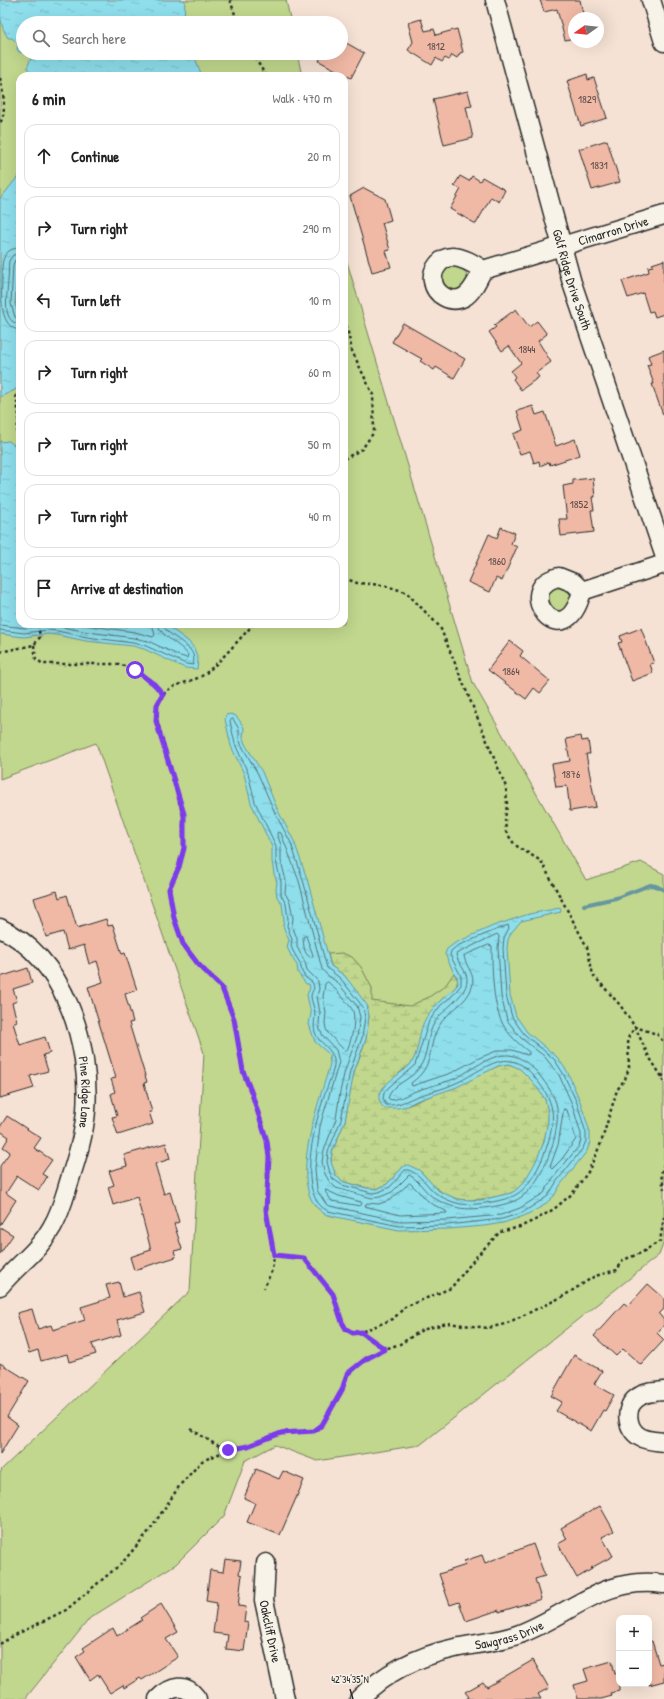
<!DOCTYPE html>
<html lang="en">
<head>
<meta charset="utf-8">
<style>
  :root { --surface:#fff; --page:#f6f6f6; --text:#222; --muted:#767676; --line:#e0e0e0 }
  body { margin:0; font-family:"Patrick Hand",sans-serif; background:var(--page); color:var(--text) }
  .controls { position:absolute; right:12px; bottom:12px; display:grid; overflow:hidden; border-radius:8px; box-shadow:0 4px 16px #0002 }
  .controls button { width:36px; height:36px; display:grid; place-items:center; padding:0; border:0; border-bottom:1px solid var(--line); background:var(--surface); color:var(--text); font:20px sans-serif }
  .compass { position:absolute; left:568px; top:12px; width:36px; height:36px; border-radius:50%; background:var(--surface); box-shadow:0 4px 16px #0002; rotate:255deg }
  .stop { position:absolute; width:12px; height:12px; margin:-9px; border:3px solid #7c3aed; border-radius:50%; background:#fff }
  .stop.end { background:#7c3aed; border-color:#fff; box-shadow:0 1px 4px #0008 }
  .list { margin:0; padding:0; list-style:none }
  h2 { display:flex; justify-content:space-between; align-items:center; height:52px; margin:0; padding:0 16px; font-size:17px }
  h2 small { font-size:13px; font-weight:400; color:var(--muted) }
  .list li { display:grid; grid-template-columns:26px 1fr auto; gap:12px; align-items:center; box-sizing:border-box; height:64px; margin:0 8px 8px; padding:0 8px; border:1px solid var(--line); border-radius:12px }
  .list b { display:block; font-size:15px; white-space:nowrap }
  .list em { font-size:13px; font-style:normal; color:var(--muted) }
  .icon { flex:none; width:22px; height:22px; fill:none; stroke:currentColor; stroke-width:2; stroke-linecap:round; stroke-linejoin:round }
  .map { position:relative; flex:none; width:664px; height:1699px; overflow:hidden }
  .search { position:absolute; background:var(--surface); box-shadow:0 4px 16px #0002; left:16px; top:16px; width:332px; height:44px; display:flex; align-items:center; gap:10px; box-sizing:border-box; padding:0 14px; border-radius:22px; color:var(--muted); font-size:15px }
  .panel { position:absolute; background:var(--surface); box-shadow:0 4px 16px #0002; left:16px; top:72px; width:332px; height:556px; border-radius:12px }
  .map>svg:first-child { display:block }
  .grass { fill:#c0d78d; stroke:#76815c }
  .wetland { fill:url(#wetland-marsh); stroke:#76815c }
  .water { fill:url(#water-ripples); stroke:#66969f }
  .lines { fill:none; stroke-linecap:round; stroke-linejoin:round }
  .shore { stroke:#537378; stroke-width:1 }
  .stream { stroke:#66969f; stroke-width:4 }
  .building { fill:#f0b9a5; stroke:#2b2b2b }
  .minor-casing { stroke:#2b2b2b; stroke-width:21 }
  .path { stroke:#2b2b2b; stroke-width:2.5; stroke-dasharray:3 3; stroke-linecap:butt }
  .minor { stroke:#f7f3e8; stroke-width:18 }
  .route { stroke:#7c3aed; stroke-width:5 }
  .ticks { fill:none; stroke:#2b2b2b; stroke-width:1.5 }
  .labels { text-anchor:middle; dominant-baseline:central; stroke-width:3; stroke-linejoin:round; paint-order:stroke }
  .number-label { font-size:11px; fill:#5c4e4a }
  .street-label { font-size:13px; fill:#2b2b2b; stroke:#f7f3e8 }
  .ticks-label { font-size:10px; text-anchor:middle; fill:#2b2b2b; stroke:#f7f3e8; stroke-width:3; stroke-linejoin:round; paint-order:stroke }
</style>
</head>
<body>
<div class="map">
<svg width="664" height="1699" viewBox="0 0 664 1699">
  <defs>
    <pattern id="wetland-marsh" width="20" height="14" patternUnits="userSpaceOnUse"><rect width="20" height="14" fill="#c0d78d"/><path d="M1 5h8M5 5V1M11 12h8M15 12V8" fill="none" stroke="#a5b97a"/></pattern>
    <pattern id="water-ripples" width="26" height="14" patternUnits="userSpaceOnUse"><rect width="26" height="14" fill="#8edeec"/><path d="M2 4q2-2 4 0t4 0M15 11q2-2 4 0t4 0" fill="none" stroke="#7bbfcb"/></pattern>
  </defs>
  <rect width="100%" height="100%" fill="#f5e2d4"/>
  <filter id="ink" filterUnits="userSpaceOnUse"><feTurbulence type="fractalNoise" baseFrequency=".025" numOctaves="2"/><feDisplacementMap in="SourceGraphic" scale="8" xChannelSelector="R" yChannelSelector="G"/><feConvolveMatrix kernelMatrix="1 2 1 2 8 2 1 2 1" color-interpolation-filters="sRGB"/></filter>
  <g filter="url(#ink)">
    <!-- grass -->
    <path class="grass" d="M0,0H286L291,23H23V53H297L302,76H20V624H344V252L473,683L586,880L641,862L664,874V1242L659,1255L420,1445L317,1461L275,1445L245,1461L224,1516L176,1564L90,1618L25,1699H0V1474L2,1469L190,1291L204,1053L96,743L0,779Z
      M441 278a13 13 0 1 1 26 0a13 13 0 1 1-26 0Z
      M547 599a12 12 0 1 1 24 0a12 12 0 1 1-24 0Z"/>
    <!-- wetland -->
    <path class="wetland" d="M20,258V300L15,304L17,270Z
      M342,953L352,957L361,967L372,988V1001L410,1006L429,997L445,986L454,973L458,980L456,987L439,1002L412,1063L397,1075L407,1106L503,1064C516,1064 523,1070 531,1079C539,1088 547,1099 548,1111C551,1132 533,1178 516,1191C507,1196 473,1201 463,1200C451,1198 439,1192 431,1183C427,1179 423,1172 418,1170C414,1168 408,1168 404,1166L387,1184L377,1189H372L344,1182L339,1180L333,1171L331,1162L332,1152L345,1121L349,1094L354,1072L366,1039L369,1016L345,976L331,966L328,954Z"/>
    <!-- water -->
    <path class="water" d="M0,0H185L184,23H23V53L19,52L17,49L18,44L12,38H8C0,26 0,15 0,0Z
      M23,53H193L202,76H33L27,68L31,58L29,55Z
      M20,174V258L17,270L15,304L20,319V391L17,389L0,397V199Z
      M9,441L14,445H20V624H165L188,641L194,648L198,659L197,669L185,668L144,649L133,646L86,641L57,635L48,634L24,637L0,634V442Z
      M231,714L236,716L240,721L244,728L243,738L245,744L262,772L278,811L294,841L307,879L331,966L345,976L367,1005L369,1016L366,1039L354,1072L345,1121L332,1152L331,1162L336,1176L344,1182L367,1188L377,1189L387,1184L404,1166L408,1165L419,1170L439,1191L457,1199L469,1200H481L511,1193L516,1190L524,1182L535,1163L544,1142L548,1120V1112L545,1099L533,1082L520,1069L509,1064L498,1066L457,1087L416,1101L407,1106L398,1108H384C365,1089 405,1074 412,1062C420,1049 418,1031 426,1018C430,1012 435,1005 440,1001C446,995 453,991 458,984L457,977L454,973L445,954L447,949L455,943L493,926L529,914L560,908L561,912L521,921L511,933L508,940L507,948L510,995L516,1016L527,1032L557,1057L567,1071L580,1101L590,1132V1142L587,1151L561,1184L554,1196L543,1206L524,1216L503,1223L484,1226L448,1229L399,1230L327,1215C282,1194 321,1098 330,1064L329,1054L315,1042L309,1024L311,1014L307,995L310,988L309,984H306L298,973L297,965L292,958L287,947L289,940L283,926L284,919L282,904L277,897L276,889L277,882L274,874L272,861V847L251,803L244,774L231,746L225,719L226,715Z"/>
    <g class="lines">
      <!-- shore -->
      <path class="shore" d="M20,248C15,248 10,249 6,254C0,262 3,272 2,281C1,298 0,329 20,330
        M20,254L13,255L9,261C8,267 9,273 8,280C8,293 0,323 20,324
        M20,259L15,260L13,265L11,304L15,317L20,319
        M76,624L135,632L153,637L155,635L152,624
        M0,625L25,628L47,625L57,626L88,632L134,638L148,641L180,656L187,658L188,655C181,644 159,636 158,624
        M0,630L24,633L48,630L57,631L87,637L133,643L146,646L186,664L193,665C200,644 165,638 163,624
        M233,719L239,729V739L242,746L258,774L275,813L291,843L303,880L327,968L341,979L363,1007L365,1017L362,1038L350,1071L341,1120L328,1152L327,1162L330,1173L333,1179L342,1185L372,1193L379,1192L390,1187L405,1170H408C418,1173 424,1181 431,1189C438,1196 450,1202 461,1204C473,1206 507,1201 517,1194C537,1182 556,1132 552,1110C550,1098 543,1087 535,1078C529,1070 522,1063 511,1061C494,1057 471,1077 456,1083C444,1089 430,1092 418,1096C407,1100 399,1106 386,1105L383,1099L384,1093L389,1087L415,1065L429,1021L441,1005L452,996L461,985V976L450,955L451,951L457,946L508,925L509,928L504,938L503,948L506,995L512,1017L524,1034L554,1059L563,1073L577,1103L586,1133V1141L583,1148L557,1181L548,1196L522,1213L502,1219L447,1225L399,1226L328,1211C296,1196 314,1128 322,1103C325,1090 332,1078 334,1065C336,1049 319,1045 315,1032C313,1025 315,1020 315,1014C315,1008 311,1002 311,996C312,989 316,990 312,982L306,978L302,972L300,963L293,951L291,946L292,939L287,926L288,919L286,904L281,895V882L276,861V846L255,802L248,773L235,744L230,721Z
        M278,832L281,833L299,881L322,969L327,975L337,982L357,1006L360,1017L357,1037L345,1070L340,1092L336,1119L324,1150L322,1162L325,1174L329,1181L336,1188L372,1198L380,1197L392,1192L409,1175C417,1179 422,1187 429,1194C436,1200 446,1205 455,1207C470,1212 508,1206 520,1198C543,1184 563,1128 556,1103C552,1091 544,1081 537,1072C529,1064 520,1056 509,1055C489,1054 471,1071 454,1079C441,1084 426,1087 413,1092C405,1096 399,1099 391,1100L388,1098C392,1084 411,1080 419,1068C429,1055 426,1035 435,1022C443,1009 466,996 467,981C468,971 457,963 456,954L497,934L499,936L498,948L501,996L507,1020L521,1038L544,1056L559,1075L572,1104L581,1134V1140L579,1146L553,1178L544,1193L520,1208L501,1215L447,1220L400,1221L330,1206L326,1204L317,1190L315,1169L320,1126L339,1062L336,1050L323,1036L320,1030L319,1023L320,1013L317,996L319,989L318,981L307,970L305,962L297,947V938L292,926L293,918L290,902L285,893L286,881L281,861V845L277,834Z
        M306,936L313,955L311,958C303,953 304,946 303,937Z
        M489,945L492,946C492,969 492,1008 505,1028C512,1038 520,1045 529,1052V1054L527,1055L512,1050H499L479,1058L451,1073L412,1086L411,1083C436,1065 426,1049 439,1026C447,1011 467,1004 472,987C476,974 466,968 464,956Z
        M328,982C333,986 351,1006 353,1011C356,1022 351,1043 346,1052L328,1033L326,1029L325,1023L326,1012L323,997L325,984Z
        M564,1109L567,1110L576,1139L562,1159L552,1169L550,1167L558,1145Z
        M410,1183L430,1203L446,1211L447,1213L400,1215L365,1206L367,1203L379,1204L390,1200Z
        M326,1190L339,1196L361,1202L362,1204L360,1206L332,1201L326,1193Z"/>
      <!-- stream -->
      <path class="stream" d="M584,905L616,898L650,885L656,886L664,890"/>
    </g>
    <!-- building -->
    <path class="building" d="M540,0H580L584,18H574V38L565,40L557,9L544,12Z
      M421,19L425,31L434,29L436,35L457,29L463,52L460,53L457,58L452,55L449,60L445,58L442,62L436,58L432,65L408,50L413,42L408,23Z
      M341,40L364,53L351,78L319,61L323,53H341Z
      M587,74L588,80L594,78L607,118L581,126L567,81Z
      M468,91L472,106L466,107L473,138L444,145L433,99Z
      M607,140L620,182L592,190L579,149Z
      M460,176L469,181L472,176L480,181L482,177L505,190L499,202L491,197L476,224L450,209L461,189L454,186Z
      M364,188L385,199L391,220L382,223L390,250L386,251L391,267L372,272L350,196Z
      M664,260V314L655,317L653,311L649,312L643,293L628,298L622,281L649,272L648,267L653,266L652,264Z
      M516,309L529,327L537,321L547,334L538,341L551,362L536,373L539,377L521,390L513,379L515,377L511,371L521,363L509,346L502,351L489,332L496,327L494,325Z
      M403,323L465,359L454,378L436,367L434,370L420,361L422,359L392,342Z
      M664,350V415H663L652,384H654L647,365L651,364L648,356Z
      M533,406L536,415L545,412L556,446L575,439L580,455L550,465L549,462L540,466L539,461L534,463L530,451L520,454L513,434L523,430L517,411Z
      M593,478L595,497H592L594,510H591L594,532L561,536L559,519H567L563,486L573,484V480Z
      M501,527L515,533L511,544L517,547L502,581L496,578L490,592L468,582L489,534L497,538Z
      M641,628L654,663L650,664L653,673L632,681L618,643L622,642L620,636Z
      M510,641L523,651L520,656L550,681L540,693L534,688L526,699L488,670Z
      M581,736L582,741L588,740L590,754H586L596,807L570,811L567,786L556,787L552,764L570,761L566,739Z
      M57,891L59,898L67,895L77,928L106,919L108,926L113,925L122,954L125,953L137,990L125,994L133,1022L129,1023L147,1082L144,1083L152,1112H149L153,1124L118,1135L112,1117L117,1116L111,1094L115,1092L111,1079L116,1078L88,987L103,982L97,961L89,964L84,945L68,950L63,932L46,937L34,898Z
      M28,968L32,983L13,989L17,1001L12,1003L17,1021L13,1023L20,1045L45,1037L50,1053L43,1055L48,1071L30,1076L34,1088L0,1098V977Z
      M7,1116L41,1138L34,1148L52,1160L42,1174L47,1177L39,1190L17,1176L6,1193L16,1200L0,1225V1166L10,1152L3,1147L9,1137L0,1131V1127Z
      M166,1143L170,1159L155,1164L164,1194L170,1192L179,1222L174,1224L182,1249L174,1251L176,1257L134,1270L130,1257L151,1250L137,1197L113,1205L108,1187L114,1185L109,1171L127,1166L124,1155Z
      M0,1227L13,1235L0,1254Z
      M119,1282L123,1297L139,1292L145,1312L117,1320L121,1335L92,1344L96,1354L69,1362L67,1354L41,1361L38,1350L29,1353L17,1313L32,1309L38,1329L51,1325L53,1330L85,1320L81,1307L110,1298L106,1285Z
      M648,1284L664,1298V1309L659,1314L664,1320V1325L657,1333L664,1340L641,1365L623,1349L616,1356L594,1336L624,1303L628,1306Z
      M574,1355L602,1371L594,1384L614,1395L605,1411L603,1410L591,1431L556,1411L562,1402L551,1396Z
      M0,1363L29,1381L7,1417L18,1425L0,1454Z
      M256,1469L279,1479L283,1471L304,1480L280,1535L247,1522L255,1503L244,1498Z
      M600,1506L614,1531L602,1537L613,1556L591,1568L592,1569L577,1578L558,1544L567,1539L561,1528Z
      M533,1544L545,1576L535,1579L541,1599L499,1612V1610L466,1621L459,1602L450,1605L439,1574L466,1565L464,1561L482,1555L485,1563Z
      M225,1559L241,1561L239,1574L242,1575L238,1606L246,1607L244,1622L248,1623L244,1651L226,1649L228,1635L213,1633L217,1603L206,1601L210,1570L223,1572Z
      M161,1604L178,1632L166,1639L178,1657L142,1680L140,1678L124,1688L123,1685L110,1693L98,1674L90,1680L76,1657L85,1651L83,1648L113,1628L117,1636L142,1620L140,1618Z
      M652,1641L659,1664L664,1663V1681L649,1685V1642Z
      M533,1660L549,1688L538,1694L541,1699H466L469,1697L465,1692L483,1682L487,1687Z
      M612,1661L615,1674L619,1673V1691L611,1693L612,1696L601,1699H578L574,1685L588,1681L584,1669Z"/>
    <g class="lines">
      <!-- minor casing -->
      <g class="minor-casing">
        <g id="minor">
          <path id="s1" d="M495,0L572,283L664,554"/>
          <path d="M651,0L664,42"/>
          <path id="s2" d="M483,270C478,278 473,292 464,297C451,304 435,295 433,281C431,270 441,257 452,257C463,257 474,264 483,270L664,215"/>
          <path d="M559,577L574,583L582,591C564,661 510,587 559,577Z"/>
          <path d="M582,591L664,564"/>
          <path id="s3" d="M0,928C65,959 91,1044 86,1111C84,1135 77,1157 70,1179C65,1195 61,1212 52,1227C39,1251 17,1265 0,1286"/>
          <path d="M664,1391C655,1392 645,1392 637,1398C624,1407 626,1429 640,1437C647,1441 656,1441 664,1442"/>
          <path id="s4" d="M266,1563L264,1600L285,1699"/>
          <path d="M158,1699C171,1686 186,1682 197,1699"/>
          <path id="s5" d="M359,1699C385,1672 419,1656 455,1648C475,1644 497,1642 517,1635C570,1616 601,1575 664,1584"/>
        </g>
      </g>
      <!-- path -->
      <path class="path" d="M230,0L238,23
        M252,53L266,76
        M0,78C3,91 7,112 0,123
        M344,314L352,351L373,395L374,432L362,449L344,459
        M20,390L16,396L19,415L16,443L20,473
        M344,578L357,583L383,585L406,592L440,627L506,787L507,805L505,819L506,832L515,845L541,861L587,947L593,975L620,1005L635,1027L648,1055L662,1077L664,1083
        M254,624C238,640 223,659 206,673C194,683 173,682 163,695C156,703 157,711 157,721L183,814L184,848L179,867L169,889L174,918L183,944L198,964L222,988L234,1019L243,1071L252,1094L267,1141L269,1158L266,1210L274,1255L272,1270L264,1288
        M34,645L36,659L43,664H119L135,670L154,684L163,694
        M0,652L34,645L40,637L38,624
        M662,1077L664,1073
        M664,1164L661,1174L664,1189
        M274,1255L304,1258L333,1294L342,1322L346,1329L353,1333L361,1332L393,1319L405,1307L451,1288L477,1256L500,1232L520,1227L537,1219L554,1209L572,1194L588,1172L601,1143L617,1090L625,1079L629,1068L628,1038L635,1027L657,1034L664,1043
        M361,1332L385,1349
        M191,1429L213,1443L227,1449
        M0,1644L13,1636L66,1610L122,1563L150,1530L180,1485L202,1461L228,1450L248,1446L281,1433L314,1431L322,1425L342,1390L347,1374L366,1359L385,1349L400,1344L422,1330L447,1323L488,1328L505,1324L562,1297L595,1276L617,1270L623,1260L641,1253L660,1241L664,1217"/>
      <!-- minor -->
      <use href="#minor" class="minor"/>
    </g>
  </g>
  <g class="lines" filter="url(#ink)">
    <!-- route -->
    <path class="route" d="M135,670L154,684L163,694L157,705L156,721L184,814V848L179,867L169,889L174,918L183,944L198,964L222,988L234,1019L243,1071L252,1094L267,1141L269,1158L266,1210L274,1255L304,1258L333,1294L342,1322L346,1329L353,1333L361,1332L385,1349L366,1359L347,1374L342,1390L322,1425L314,1431L281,1433L248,1446L228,1450"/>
  </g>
  <!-- ticks -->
  <path class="ticks" d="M350,1689L353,1699"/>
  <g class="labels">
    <!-- number labels -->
    <g class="number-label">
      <text x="436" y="46">1812</text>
      <text x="587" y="99">1829</text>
      <text x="599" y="165">1831</text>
      <text x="527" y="349">1844</text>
      <text x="579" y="504">1852</text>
      <text x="497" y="561">1860</text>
      <text x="511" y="671">1864</text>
      <text x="571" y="774">1876</text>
    </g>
    <!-- street labels -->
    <g class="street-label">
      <text stroke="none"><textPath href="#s2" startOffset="278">Cimarron Drive</textPath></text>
      <text stroke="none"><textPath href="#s1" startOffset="290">Golf Ridge Drive South</textPath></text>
      <text stroke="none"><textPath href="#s3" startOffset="195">Pine Ridge Lane</textPath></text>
      <text stroke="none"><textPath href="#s4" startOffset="69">Oakcliff Drive</textPath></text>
      <text stroke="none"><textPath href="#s5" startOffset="166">Sawgrass Drive</textPath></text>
    </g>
  </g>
  <g class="ticks-label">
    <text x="350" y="1683">42°34'35"N</text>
  </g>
</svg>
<div class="controls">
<button>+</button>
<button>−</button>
</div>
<svg class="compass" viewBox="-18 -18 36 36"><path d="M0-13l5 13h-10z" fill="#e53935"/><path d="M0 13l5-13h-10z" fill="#767676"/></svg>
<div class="stop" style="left:135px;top:670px"></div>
<div class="stop end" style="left:228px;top:1450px"></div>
<div class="search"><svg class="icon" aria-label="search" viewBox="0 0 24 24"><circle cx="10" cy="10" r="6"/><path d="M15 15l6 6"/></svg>Search here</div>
<section class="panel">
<h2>6 min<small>Walk · 470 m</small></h2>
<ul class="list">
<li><svg class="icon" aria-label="ahead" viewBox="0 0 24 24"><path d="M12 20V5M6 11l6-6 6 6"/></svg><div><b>Continue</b></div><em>20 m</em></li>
<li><svg class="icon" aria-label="right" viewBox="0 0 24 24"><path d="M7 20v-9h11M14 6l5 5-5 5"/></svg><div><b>Turn right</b></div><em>290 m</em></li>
<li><svg class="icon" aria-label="left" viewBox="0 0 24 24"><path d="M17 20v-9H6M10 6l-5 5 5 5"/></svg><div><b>Turn left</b></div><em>10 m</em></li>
<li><svg class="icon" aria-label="right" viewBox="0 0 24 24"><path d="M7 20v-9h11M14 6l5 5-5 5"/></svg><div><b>Turn right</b></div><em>60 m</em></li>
<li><svg class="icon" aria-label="right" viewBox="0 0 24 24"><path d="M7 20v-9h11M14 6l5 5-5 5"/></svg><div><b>Turn right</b></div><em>50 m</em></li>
<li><svg class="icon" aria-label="right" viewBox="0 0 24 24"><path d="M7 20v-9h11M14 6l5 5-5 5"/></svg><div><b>Turn right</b></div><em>40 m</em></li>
<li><svg class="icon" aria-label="arrive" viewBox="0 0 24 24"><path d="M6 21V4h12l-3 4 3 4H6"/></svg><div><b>Arrive at destination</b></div></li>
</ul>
</section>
</div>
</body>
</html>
